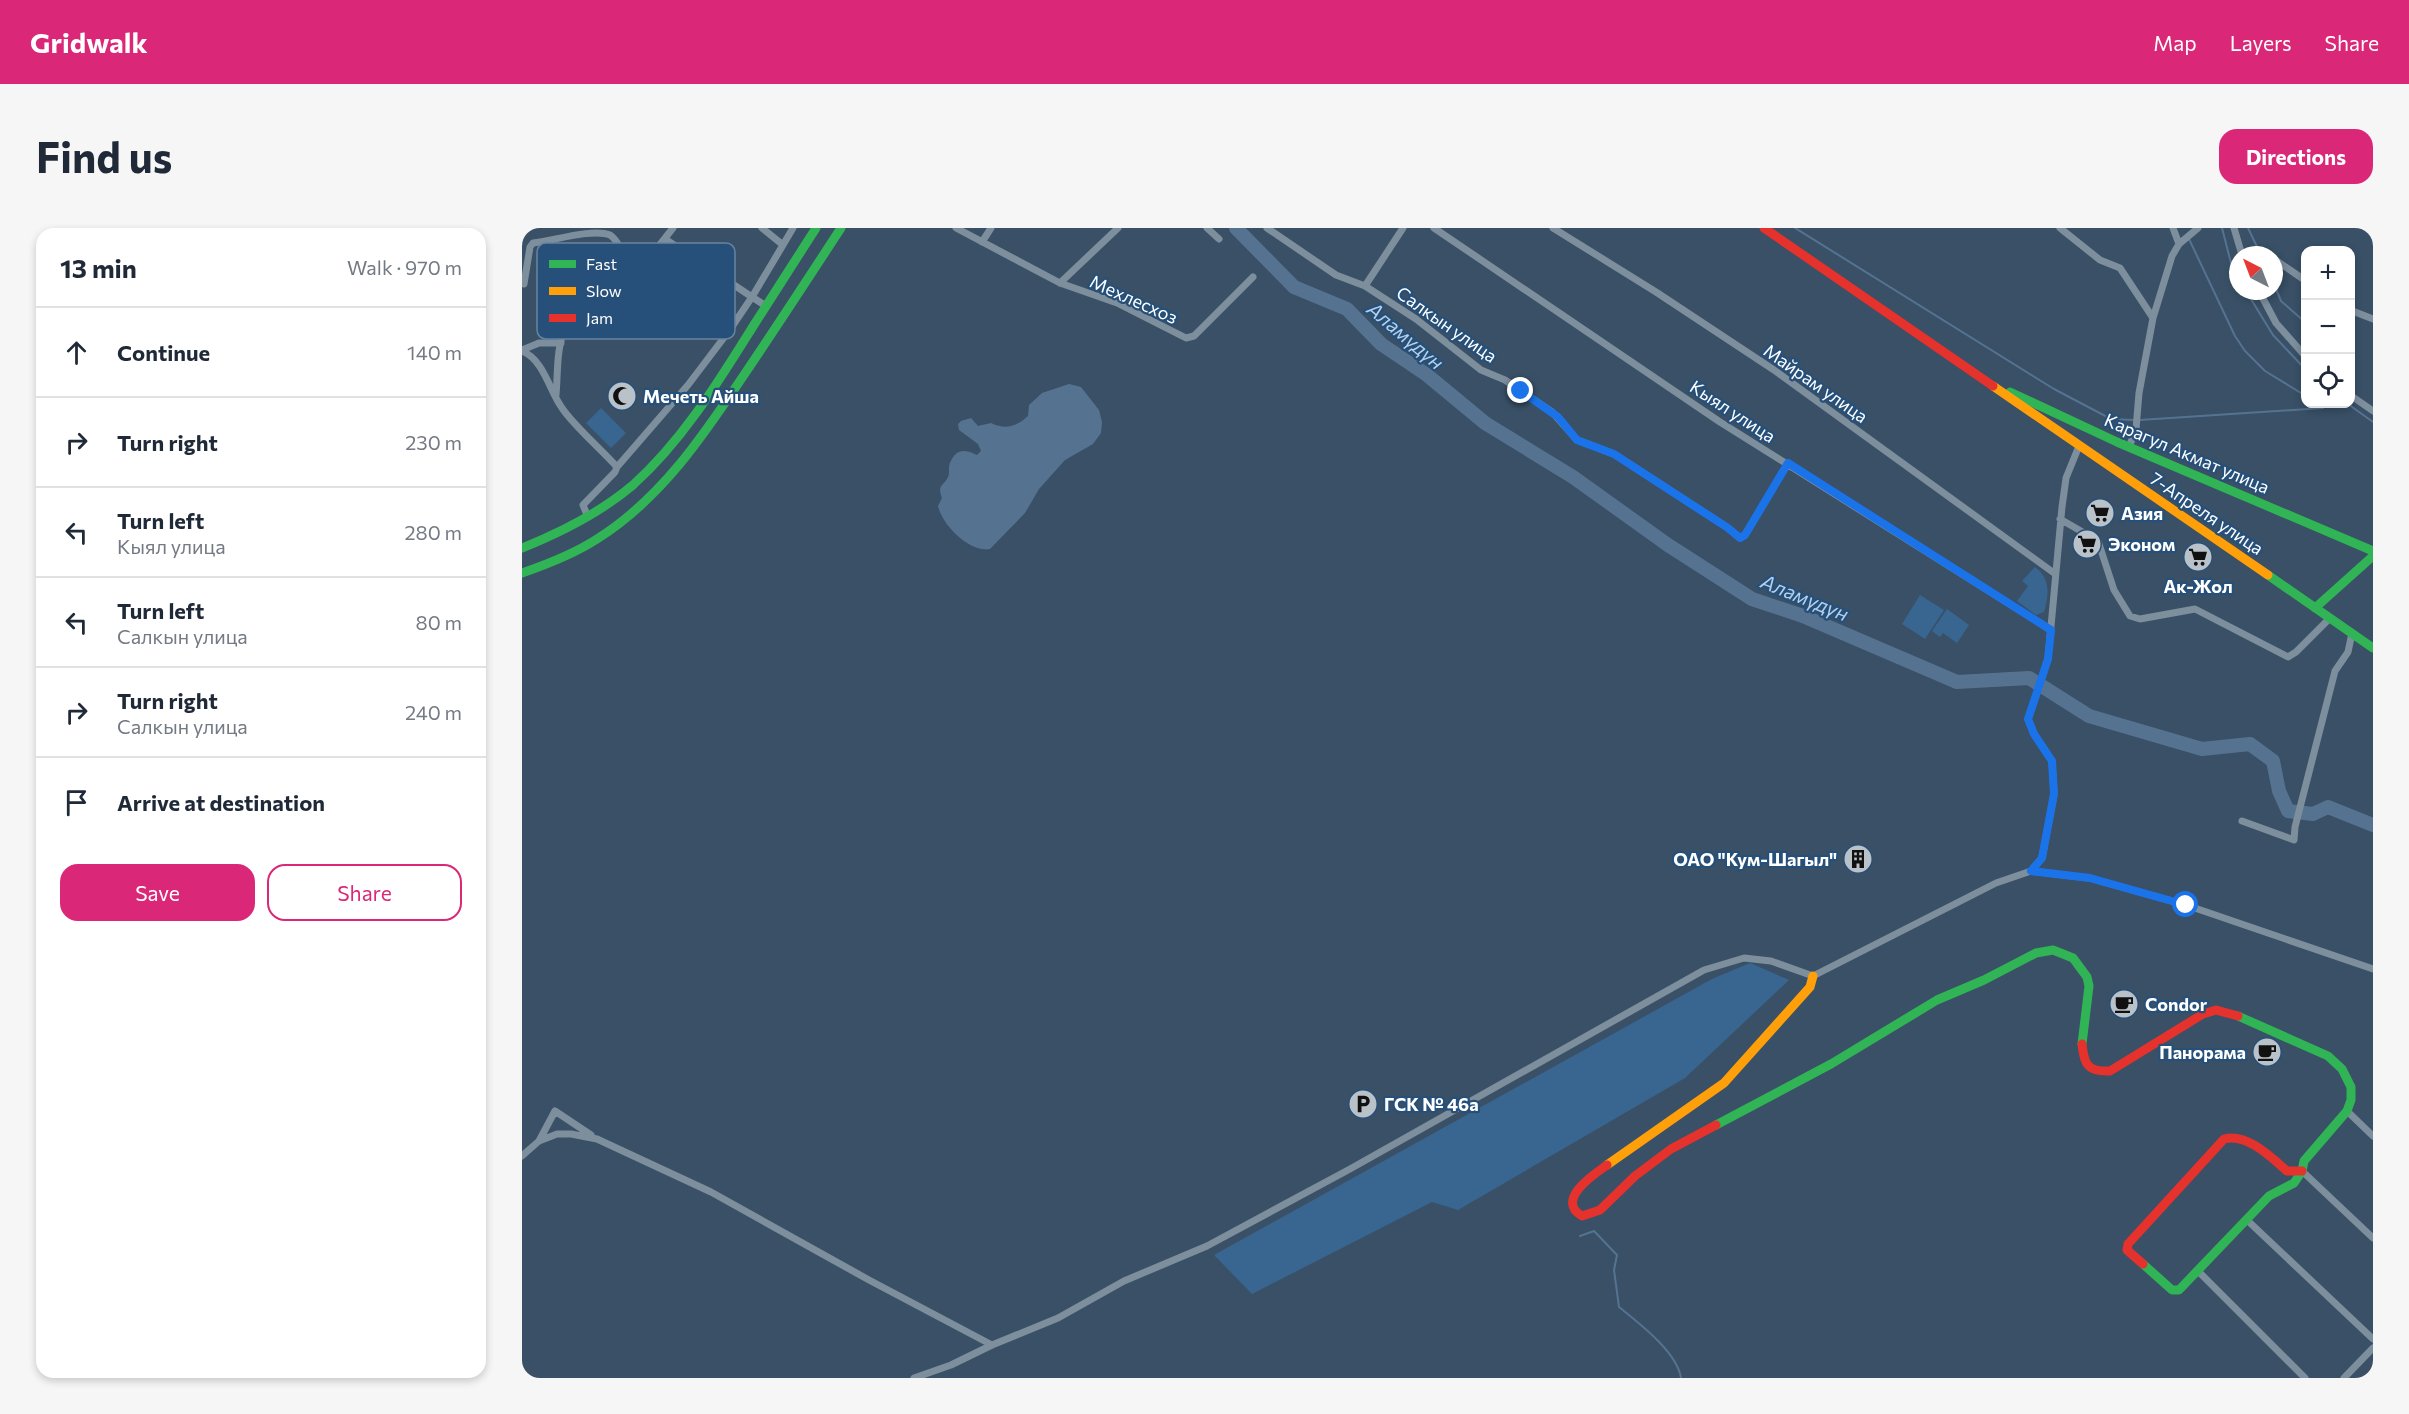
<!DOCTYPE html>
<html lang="en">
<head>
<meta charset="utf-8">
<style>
  :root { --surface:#fff; --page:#f6f6f7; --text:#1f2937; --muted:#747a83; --line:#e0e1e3; --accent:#db2777 }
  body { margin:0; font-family:Commissioner,sans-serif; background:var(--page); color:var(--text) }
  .controls { position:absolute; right:18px; top:18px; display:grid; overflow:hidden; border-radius:12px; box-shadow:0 3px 9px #0003 }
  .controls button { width:54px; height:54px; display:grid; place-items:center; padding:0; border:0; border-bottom:2px solid var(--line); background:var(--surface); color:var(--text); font:30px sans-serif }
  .compass { position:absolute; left:1707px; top:18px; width:54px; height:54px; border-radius:50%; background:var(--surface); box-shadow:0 3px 9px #0003; rotate:318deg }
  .stop { position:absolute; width:18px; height:18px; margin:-14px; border:4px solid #1a73e8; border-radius:50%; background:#fff }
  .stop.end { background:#1a73e8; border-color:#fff; box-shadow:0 2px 6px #0008 }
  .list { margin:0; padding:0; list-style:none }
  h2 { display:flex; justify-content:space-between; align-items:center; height:78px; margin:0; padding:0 24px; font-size:26px }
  h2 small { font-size:20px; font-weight:400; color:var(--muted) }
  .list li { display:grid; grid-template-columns:39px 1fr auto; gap:18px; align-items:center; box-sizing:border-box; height:90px; padding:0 24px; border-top:2px solid var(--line) }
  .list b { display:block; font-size:22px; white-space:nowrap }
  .list p { margin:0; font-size:20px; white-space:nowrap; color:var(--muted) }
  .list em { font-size:20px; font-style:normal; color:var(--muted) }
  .actions { display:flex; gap:12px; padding:18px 24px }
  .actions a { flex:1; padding:14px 0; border:2px solid var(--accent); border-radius:18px; text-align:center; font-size:21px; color:var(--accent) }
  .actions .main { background:var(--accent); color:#fff }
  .icon { flex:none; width:33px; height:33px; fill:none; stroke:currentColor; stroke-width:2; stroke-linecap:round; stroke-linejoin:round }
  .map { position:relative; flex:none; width:1851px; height:1150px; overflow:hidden; border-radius:18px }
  header { display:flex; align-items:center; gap:36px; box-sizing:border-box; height:84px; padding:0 30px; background:var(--accent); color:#fff }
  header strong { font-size:28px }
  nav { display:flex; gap:33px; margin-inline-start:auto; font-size:21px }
  .intro { display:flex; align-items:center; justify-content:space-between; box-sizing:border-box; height:144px; padding:0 36px }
  h1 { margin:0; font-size:42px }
  .button { padding:15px 27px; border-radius:18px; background:var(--accent); color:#fff; font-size:21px; font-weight:700 }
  main { display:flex; gap:36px; padding:0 36px }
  aside { flex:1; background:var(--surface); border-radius:18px; box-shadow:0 3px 9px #0003 }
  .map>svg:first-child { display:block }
  .green { fill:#396690 }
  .water { fill:#557391 }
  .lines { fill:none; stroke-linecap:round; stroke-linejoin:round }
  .stream { stroke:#557391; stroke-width:2 }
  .river { stroke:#557391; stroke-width:14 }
  .street { stroke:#7d8e9d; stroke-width:7 }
  .fast { stroke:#30b455; stroke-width:9 }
  .slow { stroke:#ff9f0a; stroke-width:9 }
  .jam { stroke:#e5322d; stroke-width:9 }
  .route { stroke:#1a73e8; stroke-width:8 }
  .labels { text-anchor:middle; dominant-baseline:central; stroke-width:4.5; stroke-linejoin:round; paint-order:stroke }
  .street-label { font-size:18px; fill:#fff; stroke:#265079 }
  .poi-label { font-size:18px; font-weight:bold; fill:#fff; stroke:#265079; text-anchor:start }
  .water-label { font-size:20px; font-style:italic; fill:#b4d1eb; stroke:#265079 }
  .key { fill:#265079; stroke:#6784a1; stroke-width:1.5 }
  .key-label { font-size:16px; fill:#fff }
</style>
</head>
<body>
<header>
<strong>Gridwalk</strong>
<nav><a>Map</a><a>Layers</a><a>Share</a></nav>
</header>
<div class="intro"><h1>Find us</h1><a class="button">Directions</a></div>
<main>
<aside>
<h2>13 min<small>Walk · 970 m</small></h2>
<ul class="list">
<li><svg class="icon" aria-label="ahead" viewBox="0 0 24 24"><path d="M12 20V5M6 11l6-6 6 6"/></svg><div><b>Continue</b></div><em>140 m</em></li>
<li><svg class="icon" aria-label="right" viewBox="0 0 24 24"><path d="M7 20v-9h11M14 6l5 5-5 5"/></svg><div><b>Turn right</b></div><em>230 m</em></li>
<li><svg class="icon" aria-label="left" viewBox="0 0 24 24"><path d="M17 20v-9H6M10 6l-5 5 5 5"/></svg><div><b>Turn left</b><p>Кыял улица</p></div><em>280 m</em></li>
<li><svg class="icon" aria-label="left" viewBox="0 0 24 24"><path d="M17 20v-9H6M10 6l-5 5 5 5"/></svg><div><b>Turn left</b><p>Салкын улица</p></div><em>80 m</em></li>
<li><svg class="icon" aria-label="right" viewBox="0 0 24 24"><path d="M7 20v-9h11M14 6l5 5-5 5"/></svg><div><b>Turn right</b><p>Салкын улица</p></div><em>240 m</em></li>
<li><svg class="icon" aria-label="arrive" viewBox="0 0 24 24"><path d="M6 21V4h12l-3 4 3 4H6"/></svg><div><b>Arrive at destination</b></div></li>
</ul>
<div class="actions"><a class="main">Save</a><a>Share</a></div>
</aside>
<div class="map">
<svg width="1851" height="1150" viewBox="0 0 1851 1150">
  <rect width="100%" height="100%" fill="#395066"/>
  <!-- green -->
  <path class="green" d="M79,180L104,205L89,220L64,195Z
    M1513,339C1529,351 1527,367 1522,384L1514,387L1495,373L1506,358L1500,353Z
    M1398,367L1422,382L1403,411L1380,396Z
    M1425,381L1447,397L1435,415L1421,405L1418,409L1410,403Z
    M1228,735L1267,752L1163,850L936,982L910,974L730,1066L692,1027L1190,751Z"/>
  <!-- water -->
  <path class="water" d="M547,156L559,159L577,182L580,194L579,205L571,216L543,232L517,261L503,285L468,321C448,325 420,297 416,278L420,270C415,256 421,259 426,249C428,245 426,239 428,235C434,220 443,221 455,227L459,223L456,216L437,202L436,196L439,193L449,190L456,198L469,195C483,202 494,199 506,188L507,177L520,165Z"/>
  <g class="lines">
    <!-- stream -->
    <path class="stream" d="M1273,0L1532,161L1589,191L1612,192
      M1700,0L1709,35L1716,48
      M1726,0L1739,27
      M1667,11L1713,108L1723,123L1743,143L1784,168
      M1752,56L1759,73L1784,95
      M1724,63L1751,107L1784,142
      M1794,176L1801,180
      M1826,176L1851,194
      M1618,192L1801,180
      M1058,1008L1072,1003L1095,1027L1092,1042L1097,1079C1118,1096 1155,1124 1159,1150"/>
    <!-- river -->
    <path class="river" d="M714,0L772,59L825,81L859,116L905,147L963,195L1051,249L1146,317L1230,371L1281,388L1435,454L1507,450L1567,488L1680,521L1728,516L1751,533L1757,563L1766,583L1791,586L1806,579L1851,597"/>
    <!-- street -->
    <path class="street" d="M240,0L261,17L230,69L244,78
      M434,0L538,55L595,75L664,110L672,108L731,49
      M685,0L697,11
      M745,0L814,47L843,58L894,91L959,142L983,152L1030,184L1055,212L1092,226L1206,300L1218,310L1223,307L1266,235
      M912,0L1198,194L1529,402
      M1031,0L1134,64L1252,142L1532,345
      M1538,0L1578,32L1598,40L1631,90L1617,165L1614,201L1607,219
      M1712,0L1720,27
      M143,11L230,69L207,103L182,98L103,47L132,24L151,0
      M460,14L469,0
      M1657,16L1676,0
      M261,17L271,0
      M1752,31L1784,53
      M538,55L596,0
      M2,56L8,19L11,15C31,13 70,0 88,7C93,10 96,16 99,21C120,63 58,70 44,99C34,118 36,146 34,167
      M843,58L881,0
      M1737,63L1754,95L1784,129
      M1828,82L1851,91
      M1631,90L1650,28L1657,16L1651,0
      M0,122L17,115H39
      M0,123C22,132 27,162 40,180C52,198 79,221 95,239L93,244L61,277L66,289
      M1828,167L1851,183
      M95,239L166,157L207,103
      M1538,291L1576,313L1592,362L1608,388L1618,391L1673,381L1766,429L1774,424L1808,390
      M1720,593L1772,612L1773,599L1813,443L1826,424L1830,405
      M1509,643L1567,650L1664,677L1851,741
      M1825,883L1851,908
      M17,913L33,883L69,907
      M0,928L17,913L35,906H49L75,911L189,964L347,1052L470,1117
      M1780,943L1851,1010
      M1725,992L1851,1111
      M1676,1043L1783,1150
      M392,1150L429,1137L470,1117L536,1090L602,1053L685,1018L828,941L1182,742L1222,730L1249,733L1291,748L1474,655L1509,643L1520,630L1532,566L1530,533L1512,506L1506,491L1526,431L1540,279L1544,250L1557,218
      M1822,1150L1851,1120"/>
    <!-- fast -->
    <path class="fast" d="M1488,164L1595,214L1851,323
      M0,320C40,304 78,285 111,257C160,213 195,156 230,100C251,67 273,33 294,0
      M0,345C26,336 52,326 75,311C142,269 185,202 228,138C259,92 289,46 319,0
      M1746,347L1851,420
      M1793,380L1851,328
      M1194,897L1309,836L1415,772L1462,752L1514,725L1531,722L1551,730L1565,749L1567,758L1560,816
      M1621,1036L1650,1062H1657L1747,968L1772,955L1780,943L1782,933L1825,883L1829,872V859L1820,841L1806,828L1716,788"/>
    <!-- slow -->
    <path class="slow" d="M1471,158L1746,347
      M1085,937L1202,855L1288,759L1291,748"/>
    <!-- jam -->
    <path class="jam" d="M1242,0L1471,158
      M1560,816C1562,837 1566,844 1588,843L1681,786L1694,782L1716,788
      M1085,937C1071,947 1033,972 1060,988L1078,982L1113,948L1149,921L1194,897
      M1621,1036L1605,1022L1606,1016L1702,911C1725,905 1749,929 1765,943H1780"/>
  </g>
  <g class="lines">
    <!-- route -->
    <path class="route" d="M999,163L1036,189L1055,212L1092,226L1206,300L1218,310L1223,307L1266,235L1529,402L1526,431L1506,491L1512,506L1530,533L1532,566L1520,630L1509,643L1568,650L1664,677"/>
  </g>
  <!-- icons -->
  <defs>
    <g id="mosque-disc" transform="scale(1.5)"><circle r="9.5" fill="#bac2c9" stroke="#265079"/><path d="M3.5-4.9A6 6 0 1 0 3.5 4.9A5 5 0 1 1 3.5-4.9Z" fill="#111"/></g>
    <g id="supermarket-disc" transform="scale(1.5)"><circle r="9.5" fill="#bac2c9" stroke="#265079"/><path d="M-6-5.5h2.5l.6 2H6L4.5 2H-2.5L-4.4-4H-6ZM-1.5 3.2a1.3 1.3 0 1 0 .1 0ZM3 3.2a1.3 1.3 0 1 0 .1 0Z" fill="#111"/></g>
    <g id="building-disc" transform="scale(1.5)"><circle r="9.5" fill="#bac2c9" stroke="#265079"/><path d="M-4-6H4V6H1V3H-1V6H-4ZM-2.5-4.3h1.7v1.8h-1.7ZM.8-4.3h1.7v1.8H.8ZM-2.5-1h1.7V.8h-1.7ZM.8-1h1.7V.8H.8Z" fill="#111"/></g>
    <g id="cafe-disc" transform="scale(1.5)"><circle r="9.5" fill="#bac2c9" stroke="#265079"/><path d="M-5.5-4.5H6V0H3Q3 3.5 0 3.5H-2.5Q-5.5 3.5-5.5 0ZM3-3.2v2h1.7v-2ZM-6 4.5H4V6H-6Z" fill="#111"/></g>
    <g id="parking-disc" transform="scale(1.5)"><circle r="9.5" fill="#bac2c9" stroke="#265079"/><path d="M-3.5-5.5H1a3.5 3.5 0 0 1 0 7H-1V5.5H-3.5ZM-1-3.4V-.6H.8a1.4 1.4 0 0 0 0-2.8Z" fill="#111"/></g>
  </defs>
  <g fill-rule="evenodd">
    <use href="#mosque-disc" x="100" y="168"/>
    <use href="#supermarket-disc" x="1578" y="285"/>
    <use href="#supermarket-disc" x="1565" y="316"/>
    <use href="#supermarket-disc" x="1676" y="329"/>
    <use href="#building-disc" x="1336" y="631"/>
    <use href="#cafe-disc" x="1602" y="776"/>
    <use href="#cafe-disc" x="1745" y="824"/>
    <use href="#parking-disc" x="841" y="876"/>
  </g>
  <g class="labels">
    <!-- street labels -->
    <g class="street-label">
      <text transform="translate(612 71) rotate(24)">Мехлесхоз</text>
      <text transform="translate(925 96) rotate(35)">Салкын улица</text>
      <text transform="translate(1294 155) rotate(35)">Майрам улица</text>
      <text transform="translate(1211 183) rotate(33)">Кыял улица</text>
      <text transform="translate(1665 225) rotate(23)">Карагул Акмат улица</text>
      <text transform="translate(1685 285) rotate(34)">7-Апреля улица</text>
    </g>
    <!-- poi labels -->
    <g class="poi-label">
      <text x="121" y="168">Мечеть Айша</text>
      <text x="1599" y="285">Азия</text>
      <text x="1586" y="316">Эконом</text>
      <text x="1676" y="358" text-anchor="middle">Ак-Жол</text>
      <text x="1315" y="631" text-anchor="end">ОАО "Кум-Шагыл"</text>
      <text x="1623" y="776">Condor</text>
      <text x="1724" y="824" text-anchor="end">Панорама</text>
      <text x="862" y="876">ГСК № 46а</text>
    </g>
    <!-- water labels -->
    <g class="water-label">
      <text transform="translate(884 107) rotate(40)">Аламүдүн</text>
      <text transform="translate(1283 369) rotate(22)">Аламүдүн</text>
    </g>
  </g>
  <!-- legend -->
  <rect x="15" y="15" width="198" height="96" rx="9" class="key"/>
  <rect x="27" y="32" width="27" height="8" fill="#30b455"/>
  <rect x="27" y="59" width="27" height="8" fill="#ff9f0a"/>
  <rect x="27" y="86" width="27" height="8" fill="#e5322d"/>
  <g class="key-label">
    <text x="64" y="42">Fast</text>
    <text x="64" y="69">Slow</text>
    <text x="64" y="96">Jam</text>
  </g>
</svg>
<div class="controls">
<button>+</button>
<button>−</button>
<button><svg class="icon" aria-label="locate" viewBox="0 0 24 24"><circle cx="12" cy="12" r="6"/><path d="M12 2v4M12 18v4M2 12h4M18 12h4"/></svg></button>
</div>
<svg class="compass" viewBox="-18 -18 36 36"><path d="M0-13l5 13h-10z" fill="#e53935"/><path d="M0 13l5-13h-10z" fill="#747a83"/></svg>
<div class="stop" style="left:1664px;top:677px"></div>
<div class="stop end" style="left:999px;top:163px"></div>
</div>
</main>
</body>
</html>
